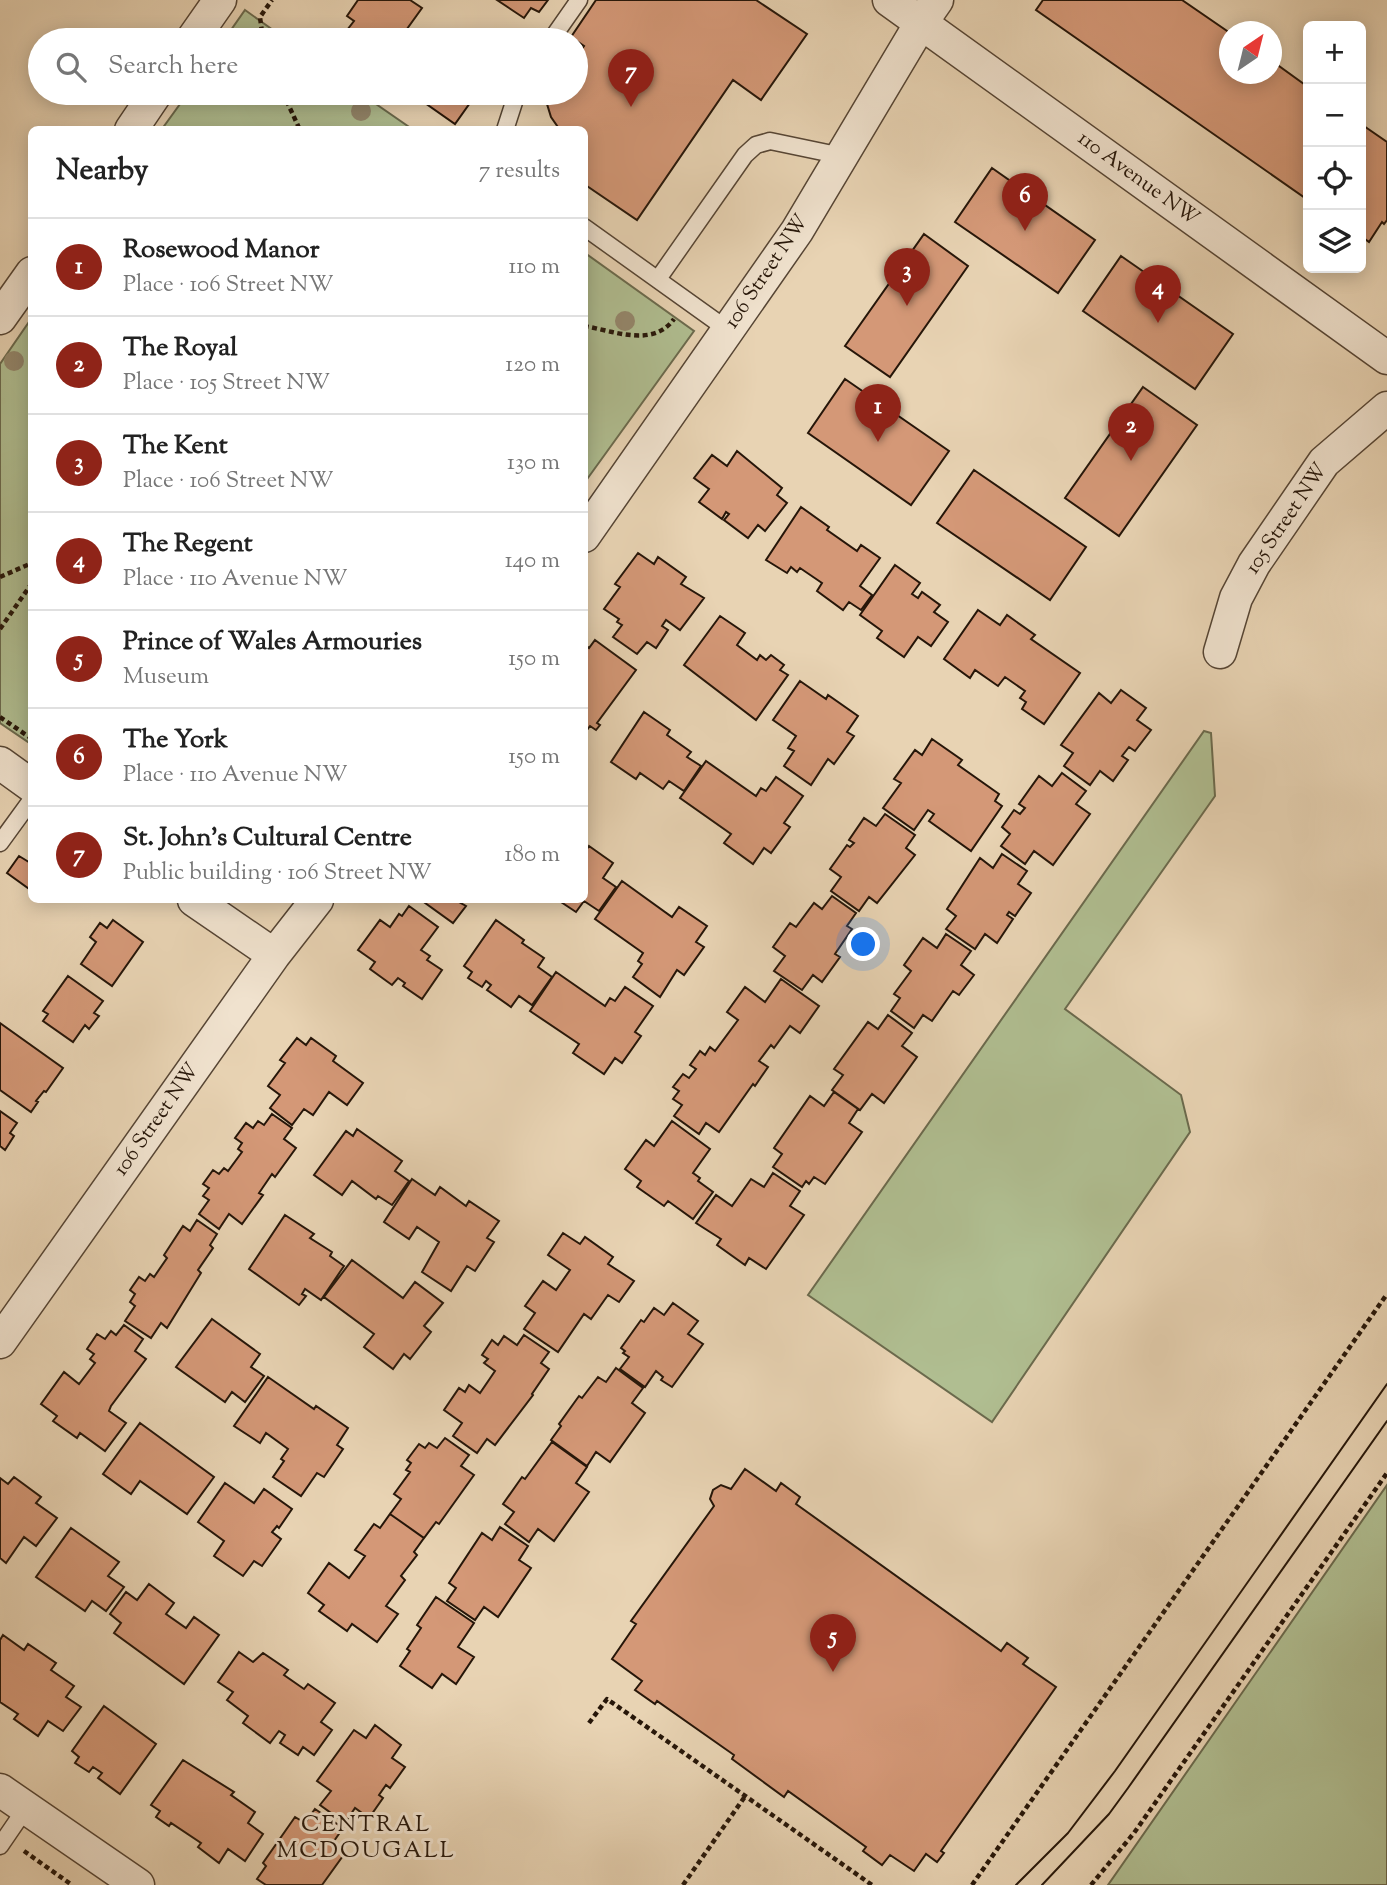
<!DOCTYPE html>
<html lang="en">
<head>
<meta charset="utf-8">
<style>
  :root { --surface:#fff; --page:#f2f2f2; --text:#222; --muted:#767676; --line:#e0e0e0; --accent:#8f2418 }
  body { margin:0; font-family:"Sorts Mill Goudy",serif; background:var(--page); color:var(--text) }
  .controls { position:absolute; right:21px; top:21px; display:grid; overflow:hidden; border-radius:10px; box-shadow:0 4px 18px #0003 }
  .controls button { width:63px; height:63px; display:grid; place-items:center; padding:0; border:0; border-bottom:2px solid var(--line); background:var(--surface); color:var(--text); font:35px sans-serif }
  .compass { position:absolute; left:1219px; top:21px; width:63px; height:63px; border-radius:50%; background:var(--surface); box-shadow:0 4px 18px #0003; rotate:35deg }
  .you { position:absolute; left:864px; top:945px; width:24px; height:24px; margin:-18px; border:5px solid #fff; border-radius:50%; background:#1a73e8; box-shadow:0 0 0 10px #1a73e833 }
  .badge { display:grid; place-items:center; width:46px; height:46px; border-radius:50%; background:var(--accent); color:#fff; font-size:23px; font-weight:700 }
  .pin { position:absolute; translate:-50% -58px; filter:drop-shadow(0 2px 4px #0008) }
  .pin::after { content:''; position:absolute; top:37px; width:24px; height:21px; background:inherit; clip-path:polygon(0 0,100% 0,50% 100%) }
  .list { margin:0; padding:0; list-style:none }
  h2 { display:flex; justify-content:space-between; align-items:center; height:91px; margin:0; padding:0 28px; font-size:30px }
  h2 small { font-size:23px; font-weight:400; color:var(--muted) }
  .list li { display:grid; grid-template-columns:46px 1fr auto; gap:21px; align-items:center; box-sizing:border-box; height:98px; padding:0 28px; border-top:2px solid var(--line) }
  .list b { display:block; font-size:26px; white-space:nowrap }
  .list p { margin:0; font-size:23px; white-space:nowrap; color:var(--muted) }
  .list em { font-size:23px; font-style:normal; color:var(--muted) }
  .icon { flex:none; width:38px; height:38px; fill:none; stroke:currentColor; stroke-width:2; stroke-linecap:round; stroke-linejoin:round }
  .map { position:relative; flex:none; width:1387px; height:1885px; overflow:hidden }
  .search { position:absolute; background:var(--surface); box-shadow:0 4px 18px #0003; left:28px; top:28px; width:560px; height:77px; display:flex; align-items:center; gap:18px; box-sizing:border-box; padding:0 24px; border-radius:38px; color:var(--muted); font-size:26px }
  .panel { position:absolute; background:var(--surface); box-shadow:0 4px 18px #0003; left:28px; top:126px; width:560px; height:777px; border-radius:10px }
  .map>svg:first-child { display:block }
  .green { fill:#b0be91; stroke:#6b6a4d; stroke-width:2 }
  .building { fill:#d49877; stroke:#261609; stroke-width:2 }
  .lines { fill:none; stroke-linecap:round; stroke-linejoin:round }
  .lane-casing { stroke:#564534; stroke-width:19 }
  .street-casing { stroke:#564534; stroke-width:35 }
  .path { stroke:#261609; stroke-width:4.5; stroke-dasharray:5 3.5; stroke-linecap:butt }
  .lane { stroke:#f0e2ce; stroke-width:16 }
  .street { stroke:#f0e2ce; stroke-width:32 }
  .tram { stroke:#261609; stroke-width:2 }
  .tree { fill:#94876c }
  .labels { text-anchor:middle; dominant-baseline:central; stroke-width:6; stroke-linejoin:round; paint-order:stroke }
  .street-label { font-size:21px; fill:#261609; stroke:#f0e2ce }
  .neighbourhood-label { font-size:23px; letter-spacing:2px; fill:#261609; stroke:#f0e2ce }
</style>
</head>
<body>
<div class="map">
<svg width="1387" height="1885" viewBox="0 0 1387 1885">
  <rect width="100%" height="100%" fill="#e8d3b3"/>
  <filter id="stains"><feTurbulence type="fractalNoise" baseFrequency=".00286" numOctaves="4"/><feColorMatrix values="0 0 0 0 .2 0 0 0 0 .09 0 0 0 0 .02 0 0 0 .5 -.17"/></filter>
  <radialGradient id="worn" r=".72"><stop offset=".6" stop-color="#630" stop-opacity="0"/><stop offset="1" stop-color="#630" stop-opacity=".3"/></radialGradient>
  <!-- green -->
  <path class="green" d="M245,10L287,40H224Z
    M188,93H360L412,129H162Z
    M585,253L694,331L585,482Z
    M31,319V744L0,723V364Z
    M1204,731L1211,733L1215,796L1065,1009L1181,1095L1190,1132L992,1422L808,1295Z
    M1387,1485V1885H1108Z"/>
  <!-- building -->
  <path class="building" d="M358,0H410L422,8L399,40H353L344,34L354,21L347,16Z
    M497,0H548L539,12L531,8L524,18Z
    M596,0H756L807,34L761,100L733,80L637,220L584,184V130H560L551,117L547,104V93H576V57L584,46L571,37Z
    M1043,0H1182L1230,33V74H1272V61L1308,87V200L1036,10Z
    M432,93H477L455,124L425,103Z
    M1361,124L1387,142V220L1384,224L1382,222L1369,242L1361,236Z
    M992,168L1095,240L1058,293L955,222Z
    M924,234L968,266L890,377L845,346Z
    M1121,256L1233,334L1195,389L1083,311Z
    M845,379L949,451L911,505L808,433Z
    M1143,387L1197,425L1119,536L1065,498Z
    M737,451L782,488L777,495L787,503L765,531L758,525L748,538L724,520L729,514L726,512L722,519L699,502L709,489L694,478L712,455L727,466Z
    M974,470L1086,547L1050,600L937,523Z
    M801,507L829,527L827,530L857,551L861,545L880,558L860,586L872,595L861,610L849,602L843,610L817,591L822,583L800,568L797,572L791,567L787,573L766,560Z
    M638,553L654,564L658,557L686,577L681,584L704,598L680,630L666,620L662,626L668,630L656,648L647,642L637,654L613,637L622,625L617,622L619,619L604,609L620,587L615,584Z
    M895,565L920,583L912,594L918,598L922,592L940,605L934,612L948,622L931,646L918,637L904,657L877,638L882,631L860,615Z
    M978,610L1000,625L1007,615L1035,635L1031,639L1080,673L1044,724L1022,709L1026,702L1020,698L1025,691L1005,677L998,686L975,670L970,678L944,659Z
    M720,616L745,633L737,645L757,660L760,655L766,660L771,655L784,665L780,670L788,675L756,720L684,665Z
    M595,640L636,670L597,723L600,725L596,730L590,726L584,734V644L589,648Z
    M800,681L826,699L828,695L858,716L847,732L854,736L834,764L828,759L811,785L784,766L794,751L788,748L796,736L773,720Z
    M1121,690L1146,708L1137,720L1151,730L1135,751L1129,747L1122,756L1128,760L1113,781L1100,771L1090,785L1064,766L1073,753L1061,745L1099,693L1111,703Z
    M644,712L670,730L667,735L691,752L687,757L701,766L684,791L669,781L663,789L640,773L636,779L611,762Z
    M932,739L962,760L958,765L999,794L995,801L1002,806L971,851L929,821L934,814L928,810L914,830L883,808L901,783L894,779L915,750L922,755Z
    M706,761L756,796L761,788L766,791L776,777L803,796L784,823L790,827L771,853L764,848L753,864L724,843L731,834L680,798Z
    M1062,773L1086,791L1076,804L1090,814L1053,865L1034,851L1025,864L1001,846L1010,834L1002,827L1014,810L1020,814L1025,808L1019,804L1039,776L1052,786Z
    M885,814L915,835L906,848L915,855L877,903L869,897L859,911L831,891L841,877L830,869L847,845L850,847L854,843L849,840L864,818L876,826Z
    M589,846L613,863L603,878L616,887L599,911L584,901L576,912L558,900H584V853Z
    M1002,854L1027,871L1018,884L1031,893L1015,916L1009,912L1007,915L1013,919L997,943L985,934L975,949L946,929L956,916L947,909L980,858L993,868Z
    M19,856L32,864V891L7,873Z
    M622,881L672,917L679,907L707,926L696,942L704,947L684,975L677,970L660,997L633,977L642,964L638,961L643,953L595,919Z
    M832,896L856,913L847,926L852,929L835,954L840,957L822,982L813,975L802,990L774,971L785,956L773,947L790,923L796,927L814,903L822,909Z
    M421,900H461L459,902L466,906L453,923Z
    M409,906L438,927L421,950L430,956L427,960L442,970L422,999L403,986L405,983L398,978L392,985L370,969L375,962L358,950L380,920L390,927L399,914L402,916Z
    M113,920L143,942L112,986L81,964L96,942L90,937L100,923L107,928Z
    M496,920L524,940L522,943L544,958L538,967L552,977L532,1005L519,996L511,1007L487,990L491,985L486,981L482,987L468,978L472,972L464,966Z
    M946,934L971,951L961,965L974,975L959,995L953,991L932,1021L923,1015L914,1028L891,1011L900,998L894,994L911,971L904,965L923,938L937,948Z
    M556,972L605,1006L610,998L615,1001L625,987L653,1006L635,1032L641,1036L622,1063L615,1058L604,1074L573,1053L579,1044L530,1011Z
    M68,976L103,1001L94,1013L99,1016L89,1029L85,1025L73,1042L43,1021L48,1014L43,1011Z
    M781,979L819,1006L800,1033L790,1026L774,1048L771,1045L759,1061L768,1067L755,1086L753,1084L719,1132L706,1123L699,1134L674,1116L682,1105L673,1099L679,1091L673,1087L683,1074L689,1078L696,1069L690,1065L700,1051L705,1055L710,1047L715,1051L738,1020L727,1012L745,987L765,1002Z
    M888,1015L912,1033L902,1046L917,1057L884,1103L872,1094L860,1110L832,1090L843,1075L834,1069L868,1022L878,1029Z
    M0,1023L63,1068L46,1092L44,1091L36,1101L38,1102L31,1112L0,1090Z
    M297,1038L306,1045L311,1038L336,1056L333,1061L363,1083L347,1105L329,1092L313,1115L304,1109L292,1125L270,1108L280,1095L268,1086L285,1063L280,1060Z
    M834,1092L858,1109L849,1123L862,1132L825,1184L814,1177L809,1184L806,1181L802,1187L773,1167L782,1154L774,1148L810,1096L824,1106Z
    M0,1111L17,1123L10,1133L14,1136L5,1150L0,1146Z
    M272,1114L292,1128L284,1139L296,1148L275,1177L272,1174L259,1193L263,1195L242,1224L229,1214L219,1229L199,1214L209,1200L203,1196L209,1188L203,1184L213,1170L219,1174L224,1168L228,1171L242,1152L238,1149L242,1143L235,1138L246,1123L253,1128L258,1121L264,1125Z
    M672,1121L710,1149L693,1173L700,1178L698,1181L713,1192L693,1219L668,1201L664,1206L637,1187L641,1181L625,1169L646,1140L654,1146Z
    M357,1129L402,1161L395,1171L409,1181L392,1205L378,1196L376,1199L352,1181L342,1195L314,1175L346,1131L353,1136Z
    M773,1173L800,1191L790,1206L804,1215L766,1269L749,1258L745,1265L717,1245L721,1239L696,1223L716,1195L732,1206L751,1179L764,1187Z
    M412,1179L435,1195L440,1187L466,1206L469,1201L499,1221L487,1238L494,1242L475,1271L467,1266L451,1291L422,1272L439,1242L417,1227L409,1239L384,1222Z
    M285,1215L314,1234L310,1238L332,1252L330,1256L344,1266L321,1300L305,1289L302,1294L306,1296L299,1305L249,1269Z
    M197,1220L217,1234L210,1245L213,1248L198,1270L201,1273L167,1328L161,1323L151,1338L125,1321L135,1306L130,1302L135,1294L130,1290L139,1277L145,1281L150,1274L154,1277L167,1258L164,1255L183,1226L190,1231Z
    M563,1233L580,1244L585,1237L613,1257L608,1264L634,1281L619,1302L608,1295L591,1319L584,1314L558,1352L524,1329L535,1313L525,1306L543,1281L556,1290L570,1270L548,1255Z
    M352,1260L403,1298L415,1282L443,1303L424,1326L431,1332L410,1359L404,1354L393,1369L364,1347L374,1334L324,1297Z
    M673,1303L698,1321L688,1334L703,1344L672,1387L661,1380L663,1377L656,1371L645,1387L620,1369L629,1357L623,1353L625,1351L621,1348L641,1320L644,1322L654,1308L664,1315Z
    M212,1319L260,1354L251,1367L264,1376L245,1402L232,1392L225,1402L176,1367Z
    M124,1325L143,1339L135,1351L146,1359L111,1406L109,1411L126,1423L105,1451L80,1433L77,1438L53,1421L57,1416L41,1404L64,1372L79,1384L95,1363L90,1359L94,1354L87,1349L97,1334L105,1339L111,1331L116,1335Z
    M524,1335L549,1352L541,1363L549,1369L532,1394L533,1395L495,1445L487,1439L477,1453L453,1436L462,1423L444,1410L459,1388L465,1392L469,1385L480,1393L495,1371L484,1363L488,1359L482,1355L492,1340L498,1345L504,1336L517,1345Z
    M616,1368L643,1388L632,1403L645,1413L610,1462L596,1452L587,1466L551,1440L561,1426L559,1424L579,1396L582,1398L598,1377L606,1382Z
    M268,1377L314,1409L316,1406L348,1428L337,1445L343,1449L324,1477L317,1473L301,1496L273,1477L284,1461L281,1459L288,1449L266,1433L260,1443L234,1426Z
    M140,1423L214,1477L187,1514L140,1481L131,1494L103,1474Z
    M445,1438L469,1455L461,1466L474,1475L439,1524L436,1522L424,1538L390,1514L401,1499L394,1494L410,1472L406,1470L411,1463L407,1460L419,1444L425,1448L429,1443L437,1448Z
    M552,1442L587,1467L576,1483L589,1492L554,1541L538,1529L529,1542L505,1524L514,1512L503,1504L522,1477L525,1479Z
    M745,1469L776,1491L781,1483L800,1497L796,1504L1001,1651L1007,1643L1028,1658L1023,1664L1056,1687L941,1851L944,1853L937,1862L926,1854L914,1871L890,1855L882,1865L863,1851L866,1847L788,1791L784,1797L732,1759L734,1755L657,1701L655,1704L635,1690L642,1681L612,1659L636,1624L631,1621L714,1506L710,1499L713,1490L721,1485L731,1489Z
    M14,1477L41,1497L36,1503L57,1518L36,1546L24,1537L6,1563L0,1558V1478L8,1484Z
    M225,1483L254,1503L264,1489L292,1509L279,1528L277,1526L272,1532L281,1539L262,1566L254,1561L243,1576L214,1556L224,1541L198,1522Z
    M390,1514L424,1538L414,1552L417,1555L401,1576L405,1580L386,1606L398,1614L377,1642L352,1624L347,1631L319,1611L324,1605L308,1593L329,1563L349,1578L365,1556L355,1550L374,1524L380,1528Z
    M500,1527L528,1546L519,1560L531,1568L498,1617L484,1607L475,1620L447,1601L456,1588L449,1583L482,1533L492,1540Z
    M71,1528L119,1562L108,1576L124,1587L106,1611L92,1601L85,1611L36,1577Z
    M149,1584L174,1603L166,1614L186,1628L194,1617L219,1635L184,1684L114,1633L121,1623L110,1614L126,1592L137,1600Z
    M436,1597L474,1623L458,1647L474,1657L456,1684L442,1674L432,1688L400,1666L410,1651L407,1649L421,1628L417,1625Z
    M3,1635L24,1650L28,1644L56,1663L51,1670L74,1686L66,1697L81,1707L63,1731L48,1721L38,1736L14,1719L18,1714L0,1702V1640Z
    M239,1652L253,1662L263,1653L288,1670L284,1675L304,1689L308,1684L335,1703L321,1722L332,1730L314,1755L303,1747L298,1755L280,1743L285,1735L279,1731L270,1743L243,1723L248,1716L227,1700L233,1692L218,1682Z
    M104,1706L156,1744L120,1794L98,1778L102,1773L93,1767L89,1772L75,1763L79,1757L72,1751Z
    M375,1725L401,1745L392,1758L405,1767L390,1788L386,1785L379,1795L383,1798L369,1818L355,1808L345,1823L320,1805L331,1791L317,1781L354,1730L366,1738Z
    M183,1760L234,1792L231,1795L255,1812L248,1823L263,1834L245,1861L228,1849L219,1863L198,1847L201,1843L171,1823L169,1826L156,1817L160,1811L151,1805Z
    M315,1809L343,1828L332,1844L345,1853L322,1885H266L257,1879L266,1866L263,1863L295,1817L305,1823Z"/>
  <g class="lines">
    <!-- lane casing -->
    <g class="lane-casing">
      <path id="lane" d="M551,40L579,0
        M505,130L517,93
        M584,227L728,330
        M658,279L745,155L756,145L770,141L842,156
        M0,843L32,799
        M0,1846L26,1808"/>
    </g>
    <!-- street casing -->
    <g class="street-casing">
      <path id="street" d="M889,0L1387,358
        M192,40L220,0
        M131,130L156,93
        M0,318L32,273
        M584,536L797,231L921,23L937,0
        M1220,652L1236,598L1254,564L1324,462L1387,408
        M0,763L32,786
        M194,900L274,955
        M0,1342L274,955L317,900
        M0,1790L138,1885"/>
    </g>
    <!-- path -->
    <path class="path" d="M263,40L260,17L272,0
      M283,93L300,130
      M584,326C614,331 653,348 674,319
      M0,577L32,563
      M0,629L32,583
      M0,717L32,739
      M589,1723L607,1699L872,1885
      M24,1851L72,1885
      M683,1885L746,1795
      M972,1885L1387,1294
      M1091,1885L1134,1833L1387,1473"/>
    <!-- lane -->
    <use href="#lane" class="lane"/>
    <!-- street -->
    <use href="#street" class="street"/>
    <!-- tram -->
    <path class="tram" d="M1016,1885L1068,1833L1115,1771L1387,1384
      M1042,1885L1109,1814L1128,1788L1387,1421"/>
  </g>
  <!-- trees -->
  <g class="tree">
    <circle cx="361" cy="111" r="10"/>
    <circle cx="625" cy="321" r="10"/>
    <circle cx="14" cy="361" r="10"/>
  </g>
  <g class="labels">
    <!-- street labels -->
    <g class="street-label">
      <text transform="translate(1138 179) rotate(36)">110 Avenue NW</text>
      <text transform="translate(767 272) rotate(-56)">106 Street NW</text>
      <text transform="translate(1287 519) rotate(-56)">105 Street NW</text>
      <text transform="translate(157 1120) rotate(-55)">106 Street NW</text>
    </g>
    <!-- neighbourhood labels -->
    <g class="neighbourhood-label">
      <text x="366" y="1825">CENTRAL<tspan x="366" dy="26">MCDOUGALL</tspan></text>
    </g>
  </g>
  <rect width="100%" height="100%" filter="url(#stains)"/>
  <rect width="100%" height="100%" fill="url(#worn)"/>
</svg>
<div class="controls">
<button>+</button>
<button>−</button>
<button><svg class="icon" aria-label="locate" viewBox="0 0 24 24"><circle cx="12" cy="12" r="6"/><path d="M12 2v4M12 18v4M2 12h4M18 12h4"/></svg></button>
<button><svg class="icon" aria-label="layers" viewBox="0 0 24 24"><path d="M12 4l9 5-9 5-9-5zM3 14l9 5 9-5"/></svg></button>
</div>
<svg class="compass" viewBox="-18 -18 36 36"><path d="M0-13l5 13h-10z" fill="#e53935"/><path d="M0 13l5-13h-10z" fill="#767676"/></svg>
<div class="you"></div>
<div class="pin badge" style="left:878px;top:442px">1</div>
<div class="pin badge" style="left:1131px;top:461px">2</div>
<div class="pin badge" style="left:907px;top:306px">3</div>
<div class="pin badge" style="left:1158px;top:323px">4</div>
<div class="pin badge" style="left:833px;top:1672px">5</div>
<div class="pin badge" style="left:1025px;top:231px">6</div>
<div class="pin badge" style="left:631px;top:107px">7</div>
<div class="search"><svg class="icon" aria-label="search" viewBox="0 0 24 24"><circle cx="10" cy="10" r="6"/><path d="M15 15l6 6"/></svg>Search here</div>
<section class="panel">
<h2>Nearby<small>7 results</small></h2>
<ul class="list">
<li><span class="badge">1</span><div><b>Rosewood Manor</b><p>Place · 106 Street NW</p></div><em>110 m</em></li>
<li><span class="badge">2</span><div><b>The Royal</b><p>Place · 105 Street NW</p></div><em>120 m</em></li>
<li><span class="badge">3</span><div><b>The Kent</b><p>Place · 106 Street NW</p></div><em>130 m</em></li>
<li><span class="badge">4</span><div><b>The Regent</b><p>Place · 110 Avenue NW</p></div><em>140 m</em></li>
<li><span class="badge">5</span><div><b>Prince of Wales Armouries</b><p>Museum</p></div><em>150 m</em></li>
<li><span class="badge">6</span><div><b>The York</b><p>Place · 110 Avenue NW</p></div><em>150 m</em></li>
<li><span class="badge">7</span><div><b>St. John's Cultural Centre</b><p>Public building · 106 Street NW</p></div><em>180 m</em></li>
</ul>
</section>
</div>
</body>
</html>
